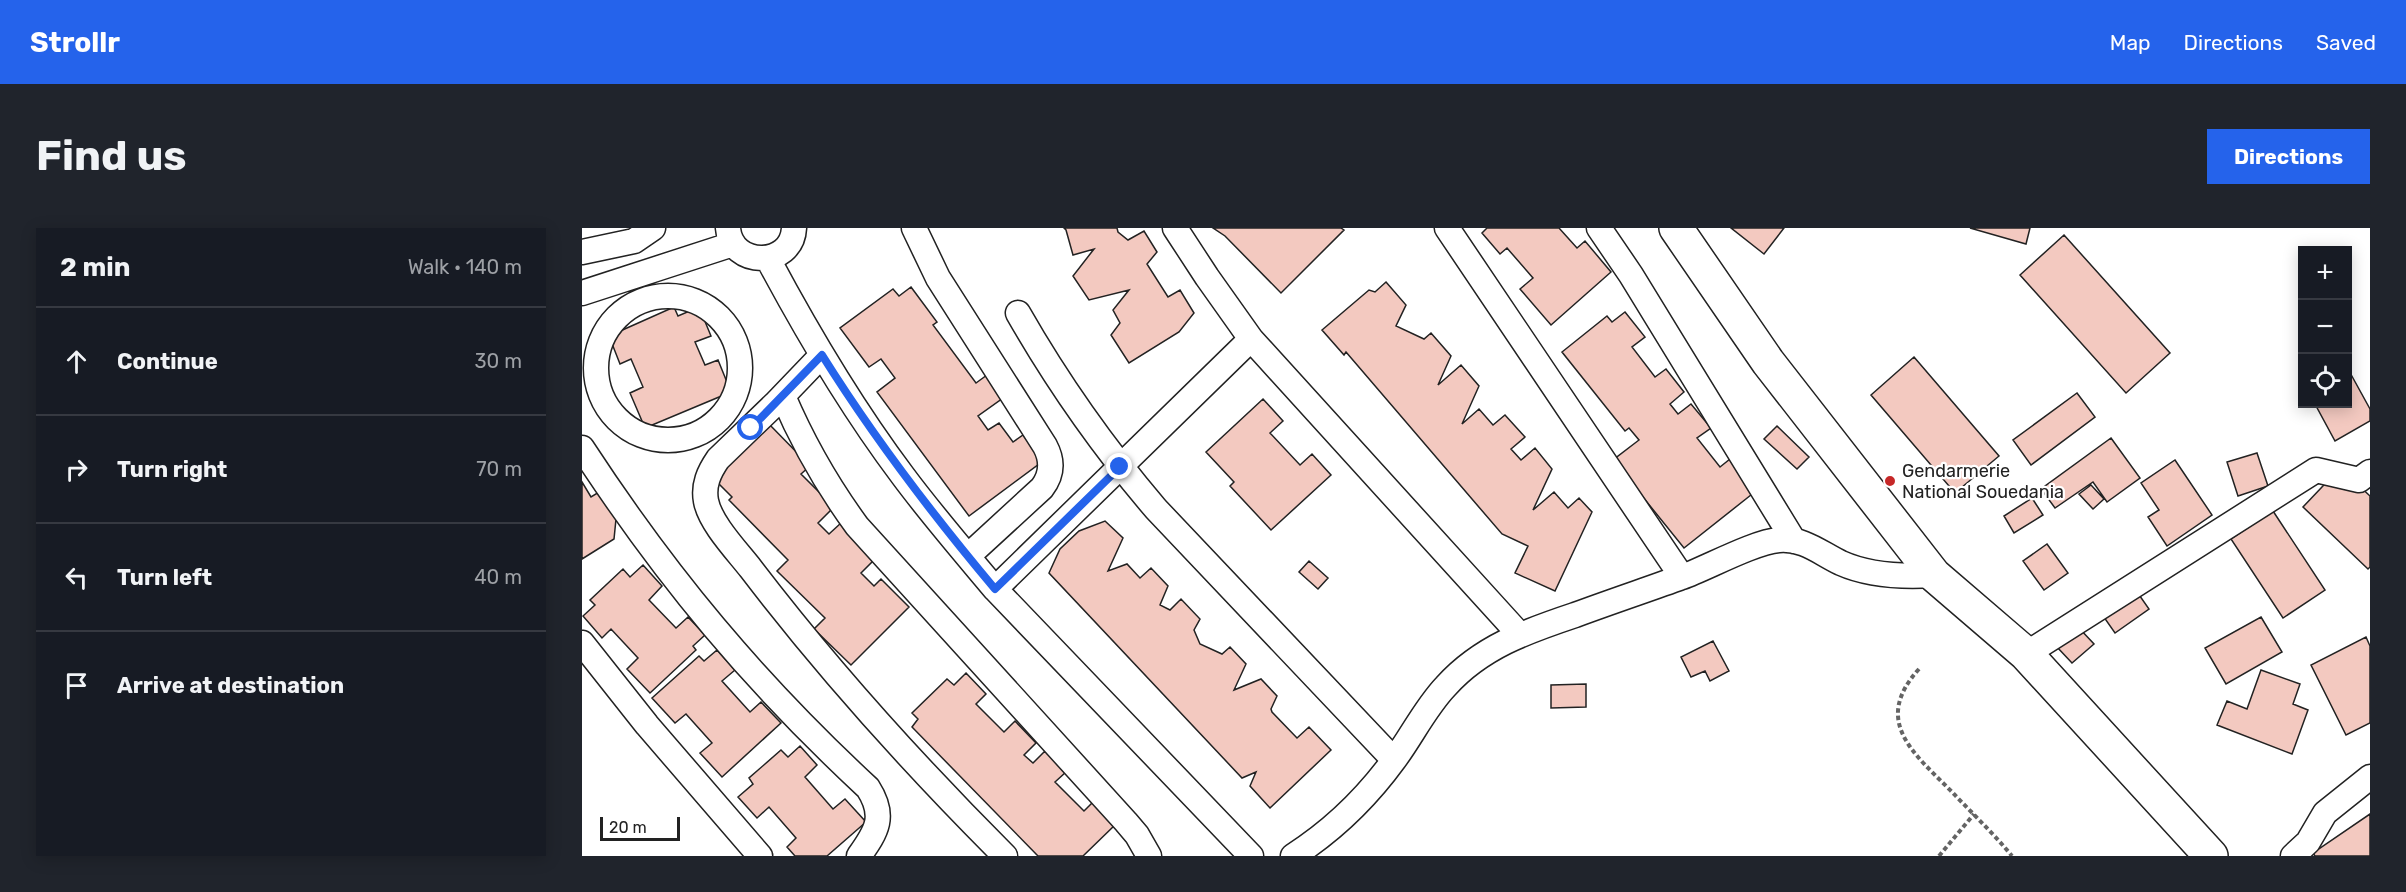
<!DOCTYPE html>
<html lang="en">
<head>
<meta charset="utf-8">
<style>
  :root { --surface:#171b24; --page:#20242c; --text:#f1f3f6; --muted:#9ea1a6; --line:#363941; --accent:#2563eb }
  body { margin:0; font-family:Rubik,sans-serif; background:var(--page); color:var(--text) }
  .controls { position:absolute; right:18px; top:18px; display:grid; overflow:hidden; border-radius:0px; box-shadow:0 3px 15px #0003 }
  .controls button { width:54px; height:54px; display:grid; place-items:center; padding:0; border:0; border-bottom:2px solid var(--line); background:var(--surface); color:var(--text); font:30px sans-serif }
  .scale { position:absolute; left:18px; bottom:15px; width:80px; box-sizing:border-box; padding-left:6px; border:3px solid #222; border-top:0; font-size:16px; line-height:21px; white-space:nowrap; color:#222; -webkit-text-stroke:4px #fff; paint-order:stroke }
  .stop { position:absolute; width:18px; height:18px; margin:-14px; border:4px solid #2563eb; border-radius:50%; background:#fff }
  .stop.end { background:#2563eb; border-color:#fff; box-shadow:0 2px 6px #0008 }
  .list { margin:0; padding:0; list-style:none }
  h2 { display:flex; justify-content:space-between; align-items:center; height:78px; margin:0; padding:0 24px; font-size:26px }
  h2 small { font-size:20px; font-weight:400; color:var(--muted) }
  .list li { display:grid; grid-template-columns:39px 1fr auto; gap:18px; align-items:center; box-sizing:border-box; height:108px; padding:0 24px; border-top:2px solid var(--line) }
  .list b { display:block; font-size:22px; white-space:nowrap }
  .list em { font-size:20px; font-style:normal; color:var(--muted) }
  .icon { flex:none; width:33px; height:33px; fill:none; stroke:currentColor; stroke-width:2; stroke-linecap:round; stroke-linejoin:round }
  .map { position:relative; flex:none; width:1788px; height:628px; overflow:hidden; border-radius:0px }
  header { display:flex; align-items:center; gap:36px; box-sizing:border-box; height:84px; padding:0 30px; background:var(--accent); color:#fff }
  header strong { font-size:28px }
  nav { display:flex; gap:33px; margin-inline-start:auto; font-size:21px }
  .intro { display:flex; align-items:center; justify-content:space-between; box-sizing:border-box; height:144px; padding:0 36px }
  h1 { margin:0; font-size:42px }
  .button { padding:15px 27px; border-radius:0px; background:var(--accent); color:#fff; font-size:21px; font-weight:700 }
  main { display:flex; gap:36px; padding:0 36px }
  aside { flex:1; background:var(--surface); border-radius:0px; box-shadow:0 3px 15px #0003 }
  .map>svg:first-child { display:block }
  .building { fill:#f3c9c0; stroke:#222; stroke-width:1.5 }
  .lines { fill:none; stroke-linecap:round; stroke-linejoin:round }
  .street-casing { stroke:#222; stroke-width:27 }
  .secondary-casing { stroke:#222; stroke-width:36 }
  .path { stroke:#646464; stroke-width:4; stroke-dasharray:4.5 3; stroke-linecap:butt }
  .street { stroke:#fff; stroke-width:24 }
  .secondary { stroke:#fff; stroke-width:33 }
  .route { stroke:#2563eb; stroke-width:8 }
  .poi-dot { fill:#c62828; stroke:#fff; stroke-width:2 }
  .labels { text-anchor:middle; dominant-baseline:central; stroke-width:4.5; stroke-linejoin:round; paint-order:stroke }
  .poi-label { font-size:18px; fill:#222; stroke:#fff; text-anchor:start }
</style>
</head>
<body>
<header>
<strong>Strollr</strong>
<nav><a>Map</a><a>Directions</a><a>Saved</a></nav>
</header>
<div class="intro"><h1>Find us</h1><a class="button">Directions</a></div>
<main>
<aside>
<h2>2 min<small>Walk · 140 m</small></h2>
<ul class="list">
<li><svg class="icon" aria-label="ahead" viewBox="0 0 24 24"><path d="M12 20V5M6 11l6-6 6 6"/></svg><div><b>Continue</b></div><em>30 m</em></li>
<li><svg class="icon" aria-label="right" viewBox="0 0 24 24"><path d="M7 20v-9h11M14 6l5 5-5 5"/></svg><div><b>Turn right</b></div><em>70 m</em></li>
<li><svg class="icon" aria-label="left" viewBox="0 0 24 24"><path d="M17 20v-9H6M10 6l-5 5 5 5"/></svg><div><b>Turn left</b></div><em>40 m</em></li>
<li><svg class="icon" aria-label="arrive" viewBox="0 0 24 24"><path d="M6 21V4h12l-3 4 3 4H6"/></svg><div><b>Arrive at destination</b></div></li>
</ul>
</aside>
<div class="map">
<svg width="1788" height="628" viewBox="0 0 1788 628">
  <rect width="100%" height="100%" fill="#fff"/>
  <!-- building -->
  <path class="building" d="M482,0H535L536,4L546,12L562,3L575,24L565,36L586,69L598,62L612,85L597,104L547,135L529,107L538,95L531,82L547,62L507,72L491,48L512,21L491,27L484,2Z
    M631,0H759L762,2L699,65L643,8Z
    M905,0H977L995,20L1003,13L1029,44L969,97L938,61L951,50L925,20L918,26L900,5Z
    M1149,0H1202L1182,26Z
    M1388,0H1448L1444,16Z
    M1482,7L1588,125L1544,165L1438,47Z
    M804,54L824,77L814,98L842,111L849,105L869,128L856,157L879,137L897,158L880,196L897,181L911,197L923,187L943,209L929,221L939,232L953,220L970,241L951,282L972,264L986,280L997,270L1010,284L973,363L933,345L946,318L920,306L764,124L762,127L740,102L787,62L793,64Z
    M329,59L355,94L351,97L394,155L405,147L421,170L396,188L406,202L417,195L431,214L441,207L461,233L387,288L295,164L313,150L299,131L287,139L258,100L311,61L317,68Z
    M92,79L96,88L117,79L129,108L113,114L123,137L136,132L149,164L63,200L48,165L61,159L49,131L38,136L27,108Z
    M1043,84L1063,109L1050,119L1073,149L1084,141L1102,164L1088,176L1096,186L1109,176L1129,200L1115,210L1138,239L1148,231L1174,263L1102,320L1031,232L1057,212L1047,200L1043,203L980,124L1025,88L1030,94Z
    M1332,129L1417,228L1373,265L1289,167Z
    M1766,141L1788,181V193L1753,213L1733,176H1766Z
    M1495,165L1513,189L1449,237L1431,212Z
    M681,171L701,193L688,205L718,237L730,226L749,247L689,302L648,258L652,254L624,224Z
    M186,195L228,238L219,246L252,279L236,295L247,306L259,295L294,330L279,345L292,358L299,351L327,379L269,437L232,401L243,390L195,343L206,332L147,272L150,269L131,250Z
    M1195,198L1227,229L1215,241L1182,211Z
    M1529,210L1558,250L1525,274L1511,254L1473,280L1459,261Z
    M1675,225L1686,258L1656,268L1645,234Z
    M1593,232L1630,287L1585,318L1566,289L1577,282L1559,255Z
    M1758,240L1788,268V339L1786,341L1721,279Z
    M0,254L9,269L22,261L35,281L32,311L0,331Z
    M1509,257L1522,271L1511,281L1497,266Z
    M1450,270L1461,287L1432,305L1422,288Z
    M1691,283L1743,362L1701,390L1649,311Z
    M523,293L541,310L526,343L545,336L558,350L569,340L586,358L578,377L588,382L599,371L618,391L612,402L618,416L640,426L648,419L664,436L652,462L679,451L695,468L689,481L690,484L715,510L727,499L749,522L688,580L668,558L674,544L660,550L467,345L478,321L497,303Z
    M1465,316L1486,345L1462,362L1441,333Z
    M727,333L746,350L736,361L717,344Z
    M61,337L80,358L67,372L94,400L106,389L123,407L111,418L114,422L68,465L45,441L56,430L29,401L20,410L1,388L13,377L8,372L41,341L48,349Z
    M1553,361L1567,381L1533,405L1519,385Z
    M1679,389L1700,424L1644,456L1623,420Z
    M1497,400L1512,416L1490,435L1475,419Z
    M1784,409L1788,418V495L1764,507L1729,437Z
    M1131,413L1147,443L1128,453L1123,443L1109,449L1099,429Z
    M135,422L153,442L140,453L168,484L179,474L199,495L140,549L118,525L130,515L104,486L93,495L70,470L117,428L122,433Z
    M1679,442L1718,456L1711,476L1726,482L1710,526L1635,497L1645,473L1665,481Z
    M384,445L404,466L394,476L422,504L433,493L454,515L442,527L451,535L463,523L484,544L473,554L502,583L512,573L534,596L501,628H456L330,499L336,491L330,485L365,451L372,457Z
    M1004,456V479L969,480V457Z
    M218,518L235,537L223,549L251,581L263,571L284,594L245,628H213L205,619L214,610L187,579L175,590L156,569L171,556L167,550L199,522L206,529Z
    M1788,586V628H1733L1731,625Z"/>
  <g class="lines">
    <!-- street casing -->
    <g class="street-casing">
      <path id="street" d="M146,0C149,40 210,40 212,0
        M332,0L356,50L463,218C471,233 470,247 460,260L386,328
        M593,0L625,49L669,111L937,406
        M865,0L1100,349
        M1017,0L1049,47L1212,313
        M0,24L52,13L71,0
        M186,31C226,106 269,179 321,248C350,287 382,324 413,361L669,628
        M0,65L151,16
        M14 140a72 72 0 1 1 144 0a72 72 0 1 1-144 0Z
        M436,85C476,155 521,219 574,281L812,532
        M240,127L193,176L136,231C127,244 121,257 124,273C128,295 155,323 169,341C247,443 333,538 423,628
        M201,168C221,215 245,257 275,298L544,594L555,607L567,628
        M0,220C85,350 172,454 286,560C304,588 295,603 277,628
        M413,361L669,111
        M0,415L65,497L178,628
        M1444,426L1734,242L1777,252L1788,244
        M711,628C750,603 785,569 812,532C830,508 843,480 864,458C899,419 945,403 993,387C1028,374 1064,362 1100,349C1125,340 1172,314 1197,312C1222,310 1238,325 1259,335C1288,348 1321,349 1352,347
        M1711,628L1726,614L1743,585L1788,549"/>
    </g>
    <!-- secondary casing -->
    <g class="secondary-casing">
      <path id="secondary" d="M1094,0L1186,134L1352,347L1444,426L1629,628"/>
    </g>
    <!-- path -->
    <path class="path" d="M1337,441C1289,494 1333,526 1370,564C1390,585 1411,605 1430,628
      M1357,628L1392,586"/>
    <!-- street -->
    <use href="#street" class="street"/>
    <!-- secondary -->
    <use href="#secondary" class="secondary"/>
  </g>
  <g class="lines">
    <!-- route -->
    <path class="route" d="M169,200L240,127C292,210 350,286 413,361L538,239"/>
  </g>
  <!-- markers -->
  <circle class="poi-dot" cx="1308" cy="253" r="6"/>
  <g class="labels">
    <!-- poi labels -->
    <g class="poi-label">
      <text x="1320" y="243">Gendarmerie<tspan x="1320" dy="21">National Souedania</tspan></text>
    </g>
  </g>
</svg>
<div class="controls">
<button>+</button>
<button>−</button>
<button><svg class="icon" aria-label="locate" viewBox="0 0 24 24"><circle cx="12" cy="12" r="6"/><path d="M12 2v4M12 18v4M2 12h4M18 12h4"/></svg></button>
</div>
<div class="scale">20 m</div>
<div class="stop" style="left:169px;top:200px"></div>
<div class="stop end" style="left:538px;top:239px"></div>
</div>
</main>
</body>
</html>
